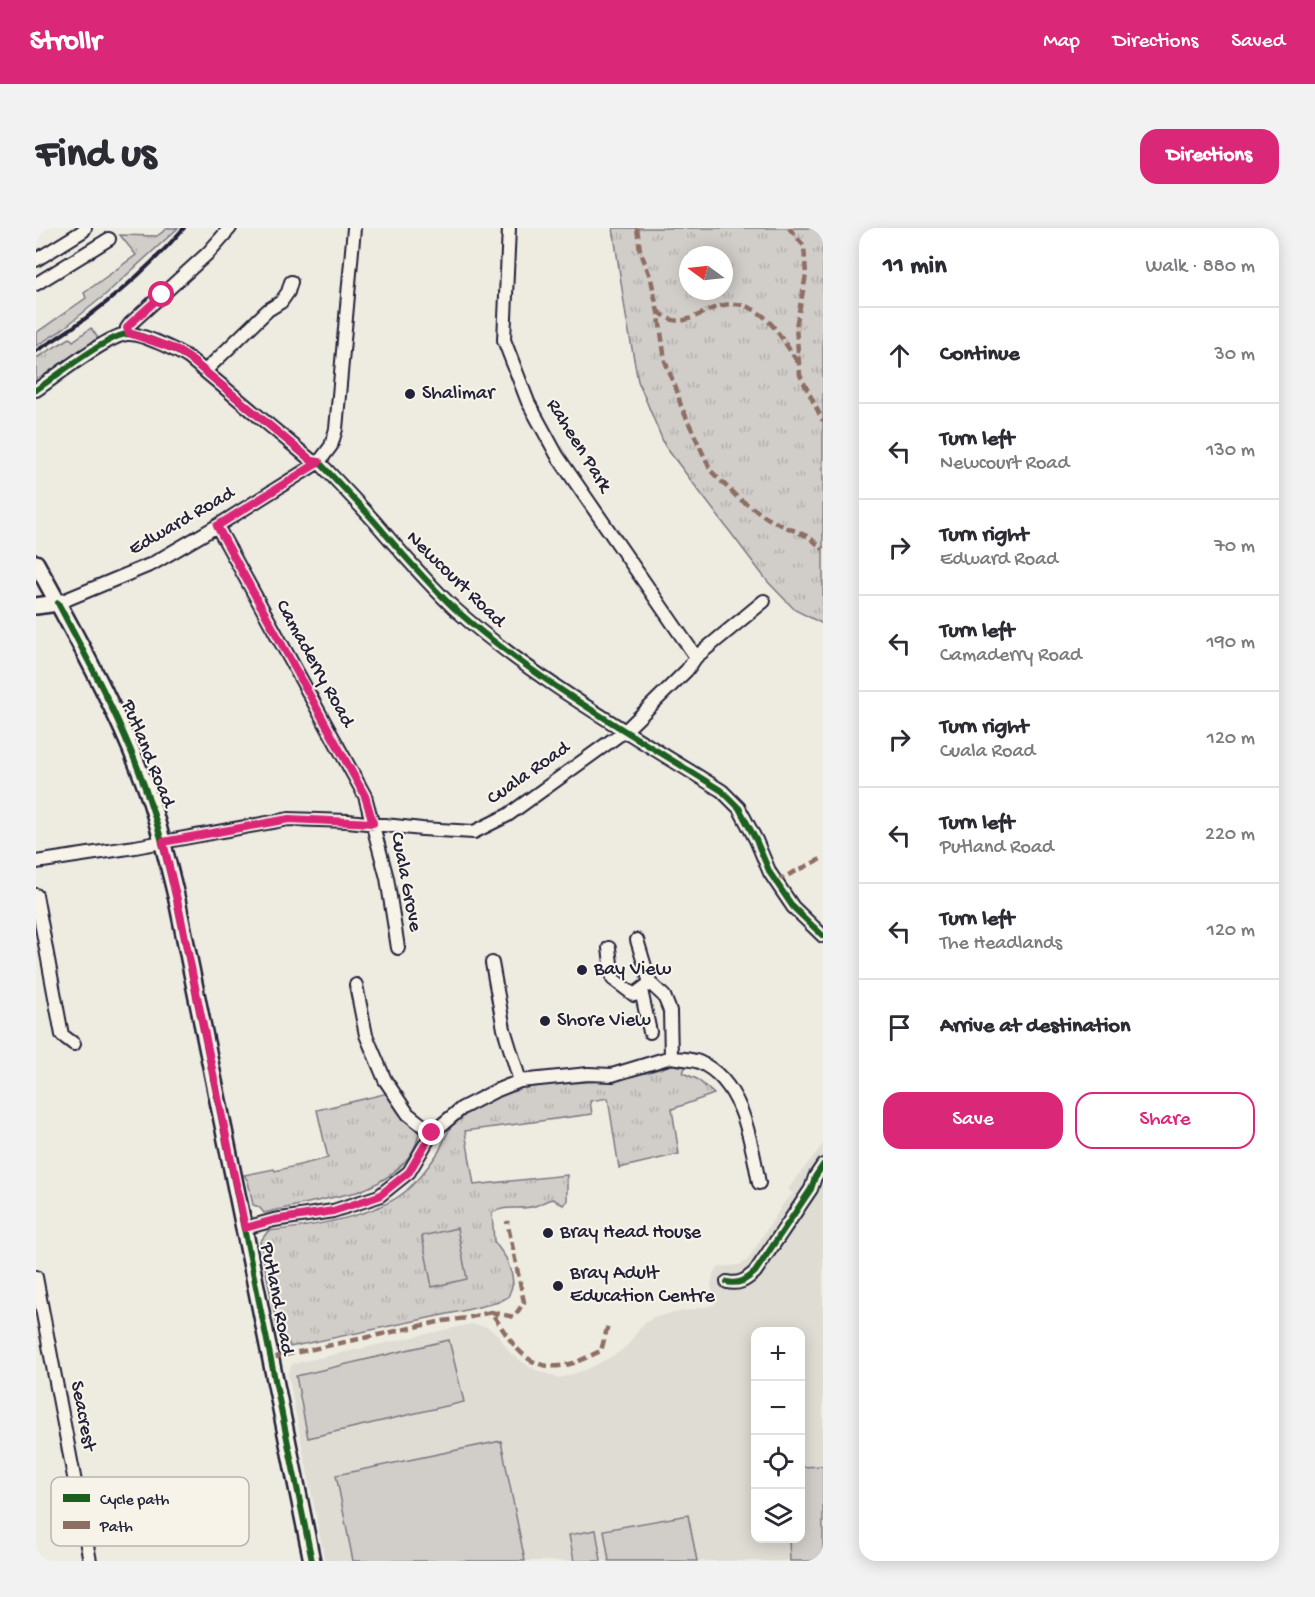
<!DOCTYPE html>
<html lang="en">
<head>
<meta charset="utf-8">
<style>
  :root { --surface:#fff; --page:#f2f2f3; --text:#2b2b33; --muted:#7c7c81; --line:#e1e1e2; --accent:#db2777 }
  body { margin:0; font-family:"Gochi Hand",sans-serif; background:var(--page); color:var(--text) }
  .controls { position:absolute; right:18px; bottom:18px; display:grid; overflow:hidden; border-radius:12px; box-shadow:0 3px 15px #0003 }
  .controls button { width:54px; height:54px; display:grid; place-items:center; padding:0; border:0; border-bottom:2px solid var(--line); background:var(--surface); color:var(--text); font:30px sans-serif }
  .compass { position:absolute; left:643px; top:18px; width:54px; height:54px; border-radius:50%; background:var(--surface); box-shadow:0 3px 15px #0003; rotate:285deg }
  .stop { position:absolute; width:18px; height:18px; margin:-14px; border:4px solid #db2777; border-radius:50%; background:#fff }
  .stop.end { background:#db2777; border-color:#fff; box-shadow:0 2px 6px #0008 }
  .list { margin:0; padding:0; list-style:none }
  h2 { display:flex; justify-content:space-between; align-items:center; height:78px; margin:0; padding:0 24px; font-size:26px }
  h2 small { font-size:20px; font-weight:400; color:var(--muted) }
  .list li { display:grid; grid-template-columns:39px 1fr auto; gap:18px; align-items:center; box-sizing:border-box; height:96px; padding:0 24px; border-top:2px solid var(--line) }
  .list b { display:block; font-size:22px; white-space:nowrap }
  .list p { margin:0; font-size:20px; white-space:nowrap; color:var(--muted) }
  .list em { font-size:20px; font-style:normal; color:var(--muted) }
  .actions { display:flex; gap:12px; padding:18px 24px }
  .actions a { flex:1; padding:14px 0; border:2px solid var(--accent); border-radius:18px; text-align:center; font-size:21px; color:var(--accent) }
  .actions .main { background:var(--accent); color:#fff }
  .icon { flex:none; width:33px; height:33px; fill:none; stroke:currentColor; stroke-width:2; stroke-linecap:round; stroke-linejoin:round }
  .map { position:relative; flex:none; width:787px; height:1333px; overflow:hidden; border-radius:18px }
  header { display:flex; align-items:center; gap:36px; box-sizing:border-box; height:84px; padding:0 30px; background:var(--accent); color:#fff }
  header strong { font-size:28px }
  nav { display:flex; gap:33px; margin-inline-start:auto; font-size:21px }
  .intro { display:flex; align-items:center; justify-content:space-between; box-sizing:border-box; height:144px; padding:0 36px }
  h1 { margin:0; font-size:42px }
  .button { padding:15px 27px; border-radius:18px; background:var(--accent); color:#fff; font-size:21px; font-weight:700 }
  main { display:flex; gap:36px; padding:0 36px }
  aside { flex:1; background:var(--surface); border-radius:18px; box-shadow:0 3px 15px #0003 }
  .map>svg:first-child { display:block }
  .built { fill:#dfdcd4; fill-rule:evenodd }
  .grass { fill:url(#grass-tufts); stroke:#7a7882; stroke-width:1.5; fill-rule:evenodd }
  .garden { fill:#d1cdc9; stroke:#7a7882; stroke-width:1.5 }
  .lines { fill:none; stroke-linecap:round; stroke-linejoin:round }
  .minor-casing { stroke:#22223b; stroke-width:16 }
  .major-casing { stroke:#22223b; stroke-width:20 }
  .minor { stroke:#f7f3e8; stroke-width:12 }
  .major { stroke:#f7f3e8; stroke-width:15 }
  .rail { stroke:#22223b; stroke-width:4 }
  .quiet { stroke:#8d6e63; stroke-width:4.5; stroke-dasharray:9 4.5; stroke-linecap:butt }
  .cycleway-casing { stroke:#f7f3e8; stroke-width:10 }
  .cycleway { stroke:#1b5e20; stroke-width:6 }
  .route { stroke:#db2777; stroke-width:8 }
  .poi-dot { fill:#22223b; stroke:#f7f3e8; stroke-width:2 }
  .labels { text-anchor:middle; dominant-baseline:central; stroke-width:4.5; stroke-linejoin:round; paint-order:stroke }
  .poi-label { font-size:20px; fill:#22223b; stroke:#f7f3e8; text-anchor:start }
  .street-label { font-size:20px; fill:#22223b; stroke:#f7f3e8 }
  .key { fill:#f7f3e8; stroke:#b7b4b4; stroke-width:1.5 }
  .key-label { font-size:16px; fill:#22223b }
</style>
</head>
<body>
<header>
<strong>Strollr</strong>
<nav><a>Map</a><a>Directions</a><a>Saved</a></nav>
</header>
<div class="intro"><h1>Find us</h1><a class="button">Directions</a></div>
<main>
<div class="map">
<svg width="787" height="1333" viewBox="0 0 787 1333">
  <defs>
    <pattern id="grass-tufts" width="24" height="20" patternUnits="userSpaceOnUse" patternTransform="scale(1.5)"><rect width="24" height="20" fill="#d1cdc9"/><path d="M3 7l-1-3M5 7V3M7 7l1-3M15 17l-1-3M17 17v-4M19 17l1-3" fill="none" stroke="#b3b0ae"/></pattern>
  </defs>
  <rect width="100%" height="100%" fill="#eeebe1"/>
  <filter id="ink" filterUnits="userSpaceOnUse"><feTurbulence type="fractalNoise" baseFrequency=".0167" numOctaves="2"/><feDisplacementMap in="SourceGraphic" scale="12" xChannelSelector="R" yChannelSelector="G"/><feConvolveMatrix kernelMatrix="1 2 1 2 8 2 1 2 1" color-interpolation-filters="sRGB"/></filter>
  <g filter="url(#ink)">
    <!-- built -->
    <path class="built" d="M787,916V1333H289L252,1146L256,1136L435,1096L451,1099L462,1107L474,1125L495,1140L523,1150L550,1142L582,1125L592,1117L604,1099L618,1089L679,1077L675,1056L678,1044L684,1039L703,1037L711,1033L749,973L757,966L752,961ZM720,1104H764V1310H720Z"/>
    <!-- grass -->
    <path class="grass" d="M132,0H142L69,67L23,104L0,118V105L50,70L48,65L100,27L84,7L121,8Z
      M577,0H787V396L759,382L732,354L629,218L602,153L590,88ZM652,27H688V63H652Z
      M55,100L62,110L0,153V130L34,110L37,113Z
      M640,835L650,837L647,845L661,851L678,866L636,881L643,926L583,940L572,870L554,873L556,886L429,903L438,957L531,947V973L527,977L517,971C510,972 505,976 499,978C483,983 471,976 456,985L458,1013L470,1030L476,1047L477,1056L472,1069L463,1074L426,1083L254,1119L252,1113L243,1109L224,1014L232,1003C271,999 339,989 370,963C382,952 393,938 402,925C407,916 410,905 417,896C428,881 453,871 471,864C504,851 540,856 574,852C596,849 620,843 640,835Z
      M352,865L383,905C378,935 347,955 321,964L228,985L223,979L217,977L212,953L208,947L238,941L239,943L292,930L281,882Z"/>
    <!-- garden -->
    <path class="garden" d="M421,1000L431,1051L396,1059L386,1008Z
      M413,1112L428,1174L272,1210L260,1148Z
      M465,1213L489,1333H317L300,1247Z
      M787,1238V1333H754L753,1311L764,1310L765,1239Z
      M652,1287L661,1333H573L568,1302Z
      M560,1302L565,1333H538L533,1307Z"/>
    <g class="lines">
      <!-- minor casing -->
      <g class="minor-casing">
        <path id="minor" d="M473,0L468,112L492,174L522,229L660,429
          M0,32L47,3L49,0
          M0,56L73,11
          M93,105L91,100L94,96L172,25L194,0
          M169,143L232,82L245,74L252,64L255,54
          M0,162C18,150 73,106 92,106C105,105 142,123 153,130L276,233L283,234C302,254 321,274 339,294C365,324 390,354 419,381C497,451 597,507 686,563L703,580L720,612L734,645L757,679L787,708
          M181,298L329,568L351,650L362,720
          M22,375L116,336L181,298L283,234L295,218L300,201L318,0
          M0,634L99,619L253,591L312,593L386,601L438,604L472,587L590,502L651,442L660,429L728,373
          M0,667L26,807L38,816
          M601,712L614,755
          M456,735L468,801L484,853
          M320,757L330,807L349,852L372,886L396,905
          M605,762L614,804
          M635,829C644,831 655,831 663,834C707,853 715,914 723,955
          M209,1000L238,992L297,983L343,968L373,944L396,905L426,880L459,863L484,853L552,846L576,847L635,829L634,783L628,768L614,755L598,767L577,751L573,720
          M0,1049L54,1333
          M691,1054C703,1057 710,1052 719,1044L775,961L779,949L787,937"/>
      </g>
      <!-- major casing -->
      <g class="major-casing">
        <path id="major" d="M0,335C42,412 87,491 115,574C125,606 133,639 141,672L276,1333
          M0,378L22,375"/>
      </g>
      <!-- minor -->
      <use href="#minor" class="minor"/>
      <!-- major -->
      <use href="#major" class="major"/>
      <!-- rail -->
      <path class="rail" d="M0,123C54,91 106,48 148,0"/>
      <!-- quiet -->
      <path class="quiet" d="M601,0L604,22L615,51L623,89L629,133L641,163L645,178L675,243L702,270L736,293L773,309L787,321
        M753,0L768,18L770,47L760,99L764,147L787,193
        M622,83C625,86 630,89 634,91C660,102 685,56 726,87C740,98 753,122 763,136
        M740,653L787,630
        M455,1084L478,1089L488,1074L471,993
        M235,1130L407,1093L431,1090L455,1084C477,1115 490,1147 534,1136C545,1133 555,1127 565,1123L572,1097"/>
      <!-- cycleway casing -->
      <g class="cycleway-casing">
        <path id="cycleway" d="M0,162C18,150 73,106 92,106C105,105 142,123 153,130L276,233L283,234C302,254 321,274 339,294C365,324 390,354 419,381C497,451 597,507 686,563L703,580L720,612L734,645L757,679L787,708
          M22,375C47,423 74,472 95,523C115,571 129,621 141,672L276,1333
          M691,1054C703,1057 710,1052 719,1044L775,961L779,949L787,937"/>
      </g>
      <!-- cycleway -->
      <use href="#cycleway" class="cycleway"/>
    </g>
  </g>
  <g class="lines" filter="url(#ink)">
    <!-- route -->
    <path class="route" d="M126,67L94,96L91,100L93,105L139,121L153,130L276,233L283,234L181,298L329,568L337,595L253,591L127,614L141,672L209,1000L238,992L297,983L343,968L373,944L396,905"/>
  </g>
  <!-- markers -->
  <g class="poi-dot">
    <circle cx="374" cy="166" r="6"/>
    <circle cx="546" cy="742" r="6"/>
    <circle cx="509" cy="793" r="6"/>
    <circle cx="512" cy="1005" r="6"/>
    <circle cx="522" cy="1058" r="6"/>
  </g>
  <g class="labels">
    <!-- poi labels -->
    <g class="poi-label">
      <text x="386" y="166">Shalimar</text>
      <text x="558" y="742">Bay View</text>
      <text x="521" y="793">Shore View</text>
      <text x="524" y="1005">Bray Head House</text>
      <text x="534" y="1046">Bray Adult<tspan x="534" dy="23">Education Centre</tspan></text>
    </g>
    <!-- street labels -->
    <g class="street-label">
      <text transform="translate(542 218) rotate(58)">Raheen Park</text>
      <text transform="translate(146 294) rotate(-30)">Edward Road</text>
      <text transform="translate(419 352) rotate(44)">Newcourt Road</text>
      <text transform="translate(278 436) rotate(61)">Camaderry Road</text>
      <text transform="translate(111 526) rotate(68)">Putland Road</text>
      <text transform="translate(493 546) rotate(-35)">Cuala Road</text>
      <text transform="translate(369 654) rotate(79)">Cuala Grove</text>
      <text transform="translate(240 1071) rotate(79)">Putland Road</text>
      <text transform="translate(46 1188) rotate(79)">Seacrest</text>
    </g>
  </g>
  <!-- legend -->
  <rect x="15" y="1249" width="198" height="69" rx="9" class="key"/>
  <rect x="27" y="1266" width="27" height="8" fill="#1b5e20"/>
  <rect x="27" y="1293" width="27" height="8" fill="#8d6e63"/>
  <g class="key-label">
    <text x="64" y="1276">Cycle path</text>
    <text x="64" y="1303">Path</text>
  </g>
</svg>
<div class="controls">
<button>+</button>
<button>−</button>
<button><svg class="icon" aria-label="locate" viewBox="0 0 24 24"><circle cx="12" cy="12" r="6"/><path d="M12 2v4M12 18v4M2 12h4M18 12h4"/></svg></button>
<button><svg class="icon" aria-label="layers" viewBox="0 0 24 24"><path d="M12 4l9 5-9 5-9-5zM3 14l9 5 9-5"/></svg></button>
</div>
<svg class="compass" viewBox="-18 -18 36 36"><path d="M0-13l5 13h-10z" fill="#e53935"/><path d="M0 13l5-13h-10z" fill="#7c7c81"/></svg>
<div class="stop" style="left:126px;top:67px"></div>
<div class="stop end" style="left:396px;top:905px"></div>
</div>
<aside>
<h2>11 min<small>Walk · 880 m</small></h2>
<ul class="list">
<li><svg class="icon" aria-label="ahead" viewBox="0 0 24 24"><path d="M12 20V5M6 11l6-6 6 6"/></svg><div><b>Continue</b></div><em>30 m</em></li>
<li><svg class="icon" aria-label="left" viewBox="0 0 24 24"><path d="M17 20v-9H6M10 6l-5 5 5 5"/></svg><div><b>Turn left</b><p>Newcourt Road</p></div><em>130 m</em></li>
<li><svg class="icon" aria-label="right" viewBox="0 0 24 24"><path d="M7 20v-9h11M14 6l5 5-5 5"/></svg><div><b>Turn right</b><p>Edward Road</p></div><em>70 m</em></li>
<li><svg class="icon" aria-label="left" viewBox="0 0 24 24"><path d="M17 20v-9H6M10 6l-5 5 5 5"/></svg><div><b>Turn left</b><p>Camaderry Road</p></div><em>190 m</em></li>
<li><svg class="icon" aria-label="right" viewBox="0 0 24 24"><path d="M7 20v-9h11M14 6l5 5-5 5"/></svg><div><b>Turn right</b><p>Cuala Road</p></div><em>120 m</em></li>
<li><svg class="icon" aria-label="left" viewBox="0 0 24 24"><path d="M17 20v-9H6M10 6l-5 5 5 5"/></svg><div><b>Turn left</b><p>Putland Road</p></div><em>220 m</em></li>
<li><svg class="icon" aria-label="left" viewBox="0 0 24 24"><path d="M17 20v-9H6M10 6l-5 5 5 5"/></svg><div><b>Turn left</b><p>The Headlands</p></div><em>120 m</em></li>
<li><svg class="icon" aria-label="arrive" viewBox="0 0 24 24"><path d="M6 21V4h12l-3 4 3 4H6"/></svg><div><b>Arrive at destination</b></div></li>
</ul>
<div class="actions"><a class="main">Save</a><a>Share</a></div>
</aside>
</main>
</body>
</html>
